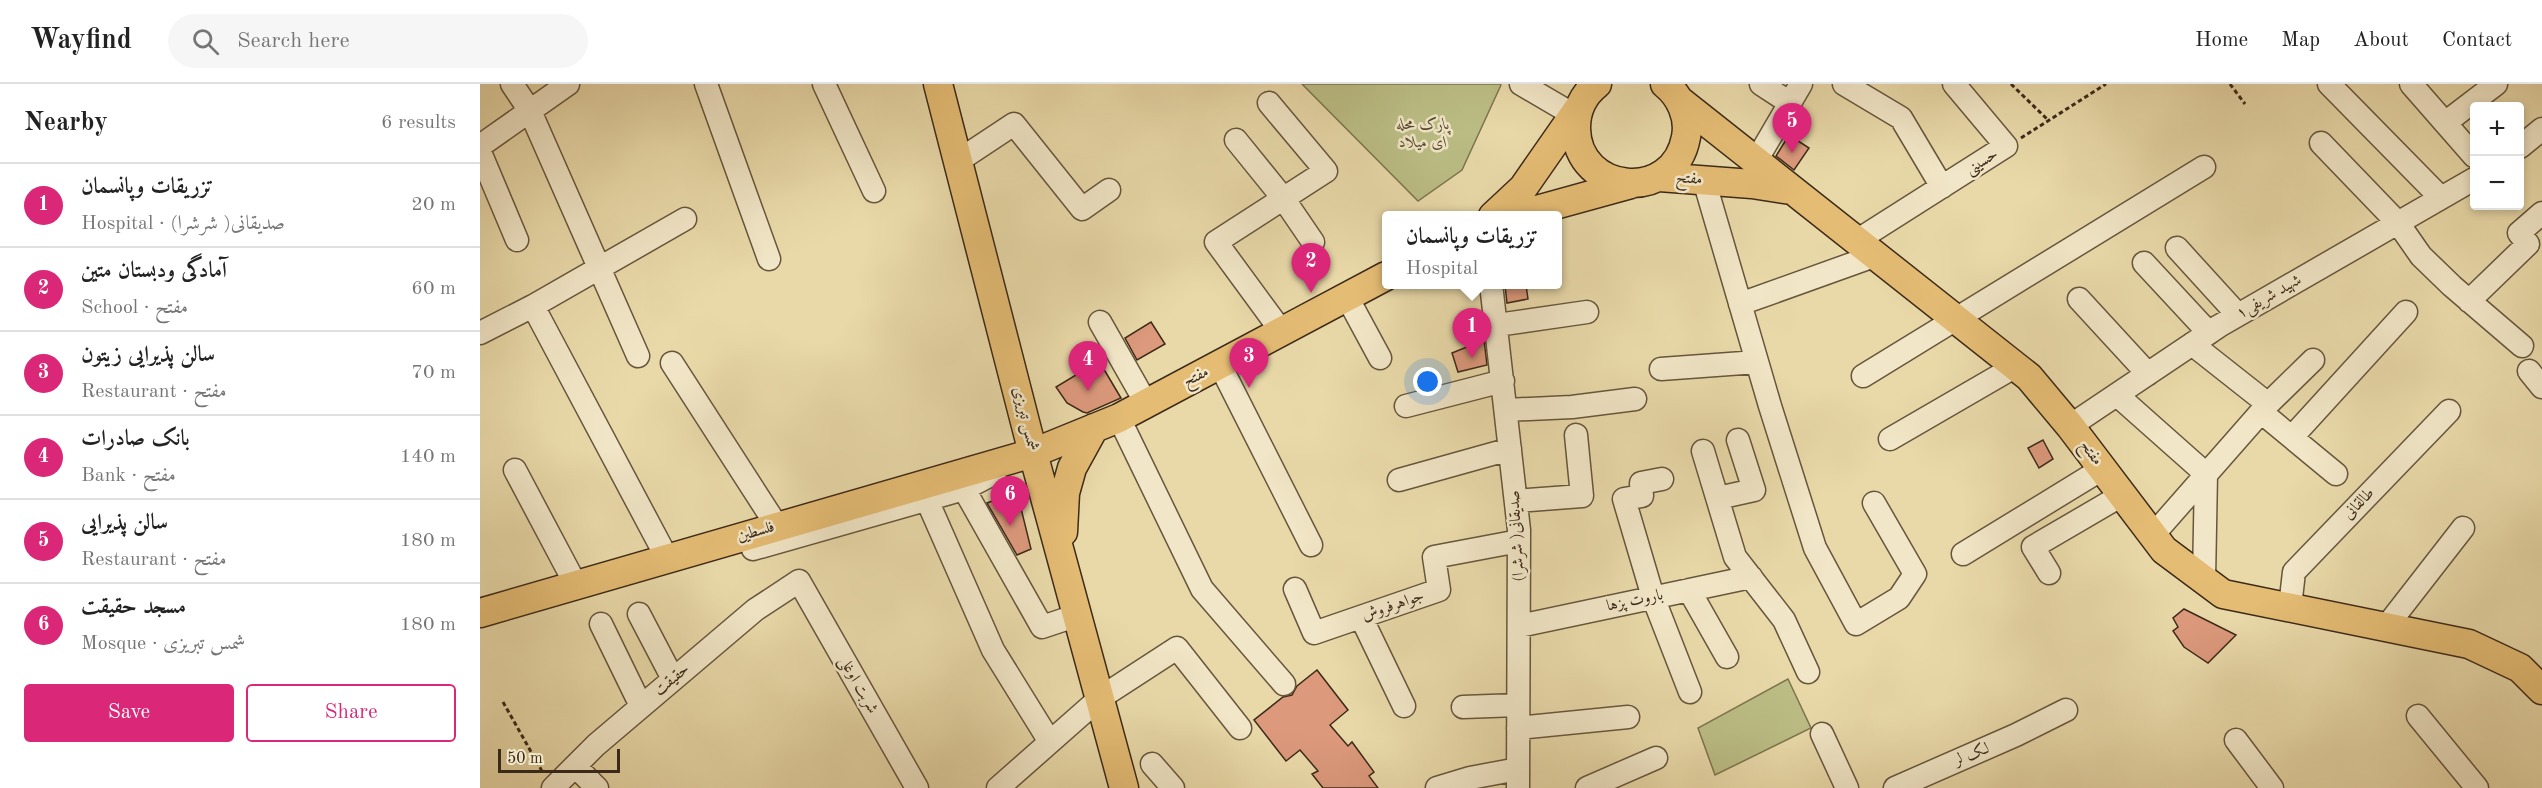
<!DOCTYPE html>
<html lang="en">
<head>
<meta charset="utf-8">
<style>
  :root { --surface:#fff; --page:#f6f6f6; --text:#222; --muted:#767676; --line:#e0e0e0; --accent:#db2777 }
  body { margin:0; font-family:"Old Standard TT",Amiri,serif; background:var(--page); color:var(--text) }
  .controls { position:absolute; right:18px; top:18px; display:grid; overflow:hidden; border-radius:6px; box-shadow:0 3px 9px #0003 }
  .controls button { width:54px; height:54px; display:grid; place-items:center; padding:0; border:0; border-bottom:2px solid var(--line); background:var(--surface); color:var(--text); font:30px sans-serif }
  .scale { position:absolute; left:18px; bottom:15px; width:122px; box-sizing:border-box; padding-left:6px; border:3px solid #3c2a19; border-top:0; font-size:16px; line-height:21px; white-space:nowrap; color:#3c2a19; -webkit-text-stroke:4px #f1e6c7; paint-order:stroke }
  .you { position:absolute; left:948px; top:298px; width:21px; height:21px; margin:-15px; border:4px solid #fff; border-radius:50%; background:#1a73e8; box-shadow:0 0 0 9px #1a73e833 }
  .badge { display:grid; place-items:center; width:39px; height:39px; border-radius:50%; background:var(--accent); color:#fff; font-size:20px; font-weight:700 }
  .pin { position:absolute; translate:-50% -50px; filter:drop-shadow(0 2px 3px #0008) }
  .pin::after { content:''; position:absolute; top:32px; width:21px; height:18px; background:inherit; clip-path:polygon(0 0,100% 0,50% 100%) }
  .popup { position:absolute; left:902px; top:127px; width:180px; height:78px; box-sizing:border-box; display:grid; place-content:center; border-radius:6px; background:var(--surface); filter:drop-shadow(0 2px 4px #0005); font-size:20px; white-space:nowrap; color:var(--muted) }
  .popup b { font-size:22px; color:var(--text) }
  .popup::after { content:''; position:absolute; left:50%; top:100%; margin-left:-12px; border:12px solid transparent; border-top-color:var(--surface) }
  .list { margin:0; padding:0; list-style:none }
  h2 { display:flex; justify-content:space-between; align-items:center; height:78px; margin:0; padding:0 24px; font-size:26px }
  h2 small { font-size:20px; font-weight:400; color:var(--muted) }
  .list li { display:grid; grid-template-columns:39px 1fr auto; gap:18px; align-items:center; box-sizing:border-box; height:84px; padding:0 24px; border-top:2px solid var(--line) }
  .list b { display:block; font-size:22px; white-space:nowrap }
  .list p { margin:0; font-size:20px; white-space:nowrap; color:var(--muted) }
  .list em { font-size:20px; font-style:normal; color:var(--muted) }
  .actions { display:flex; gap:12px; padding:18px 24px }
  .actions a { flex:1; padding:14px 0; border:2px solid var(--accent); border-radius:6px; text-align:center; font-size:21px; color:var(--accent) }
  .actions .main { background:var(--accent); color:#fff }
  .icon { flex:none; width:33px; height:33px; fill:none; stroke:currentColor; stroke-width:2; stroke-linecap:round; stroke-linejoin:round }
  .map { position:relative; flex:none; width:2062px; height:704px; overflow:hidden }
  header { display:flex; align-items:center; gap:36px; box-sizing:border-box; height:84px; padding:0 30px; background:var(--surface); border-bottom:2px solid var(--line) }
  header strong { font-size:28px }
  nav { display:flex; gap:33px; margin-inline-start:auto; font-size:21px }
  .search { width:420px; height:54px; background:var(--page); display:flex; align-items:center; gap:15px; box-sizing:border-box; padding:0 21px; border-radius:33px; color:var(--muted); font-size:22px }
  main { display:flex }
  aside { flex:1; background:var(--surface) }
  .map>svg:first-child { display:block }
  .green { fill:#bbbe85; stroke:#7c744f; stroke-width:1.5 }
  .building { fill:#dc997c; stroke:#3c2a19; stroke-width:1.5 }
  .lines { fill:none; stroke-linecap:round; stroke-linejoin:round }
  .minor-casing { stroke:#67563d; stroke-width:25 }
  .major-casing { stroke:#3c2a19; stroke-width:31 }
  .path { stroke:#3c2a19; stroke-width:3; stroke-dasharray:4.5 3; stroke-linecap:butt }
  .minor { stroke:#f1e6c7; stroke-width:22 }
  .major { stroke:#e4bc74; stroke-width:28 }
  .labels { text-anchor:middle; dominant-baseline:central; stroke-width:5; stroke-linejoin:round; paint-order:stroke }
  .park-label { font-size:16px; font-style:italic; fill:#55482f; stroke:#f1e6c7 }
  .street-label { font-size:16px; fill:#3c2a19; stroke:#f1e6c7 }
</style>
</head>
<body>
<header>
<strong>Wayfind</strong>
<div class="search"><svg class="icon" aria-label="search" viewBox="0 0 24 24"><circle cx="10" cy="10" r="6"/><path d="M15 15l6 6"/></svg>Search here</div>
<nav><a>Home</a><a>Map</a><a>About</a><a>Contact</a></nav>
</header>
<main>
<aside>
<h2>Nearby<small>6 results</small></h2>
<ul class="list">
<li><span class="badge">1</span><div><b>تزریقات وپانسمان</b><p>Hospital · (شرشرا )صدیقانی</p></div><em>20 m</em></li>
<li><span class="badge">2</span><div><b>آمادگی ودبستان متین</b><p>School · مفتح</p></div><em>60 m</em></li>
<li><span class="badge">3</span><div><b>سالن پذیرایی زیتون</b><p>Restaurant · مفتح</p></div><em>70 m</em></li>
<li><span class="badge">4</span><div><b>بانک صادرات</b><p>Bank · مفتح</p></div><em>140 m</em></li>
<li><span class="badge">5</span><div><b>سالن پذیرایی</b><p>Restaurant · مفتح</p></div><em>180 m</em></li>
<li><span class="badge">6</span><div><b>مسجد حقیقت</b><p>Mosque · شمس تبریزی</p></div><em>180 m</em></li>
</ul>
<div class="actions"><a class="main">Save</a><a>Share</a></div>
</aside>
<div class="map">
<svg width="2062" height="704" viewBox="0 0 2062 704">
  <rect width="100%" height="100%" fill="#e9d9a9"/>
  <filter id="stains"><feTurbulence type="fractalNoise" baseFrequency=".00333" numOctaves="4"/><feColorMatrix values="0 0 0 0 .2 0 0 0 0 .09 0 0 0 0 .02 0 0 0 .5 -.17"/></filter>
  <radialGradient id="worn" r=".72"><stop offset=".6" stop-color="#630" stop-opacity="0"/><stop offset="1" stop-color="#630" stop-opacity=".3"/></radialGradient>
  <!-- green -->
  <path class="green" d="M822,0H1020L1021,1L982,86L938,117Z
    M1308,595L1331,644L1235,691L1218,644Z"/>
  <!-- building -->
  <path class="building" d="M1309,51L1329,64L1314,86L1296,72Z
    M1025,201H1046L1048,215L1027,219Z
    M671,238L685,260L657,276L645,254Z
    M1004,256L1007,281L978,288L972,269Z
    M619,277L641,314L607,329L603,328L587,319L576,303Z
    M1563,356L1573,375L1559,384L1548,364Z
    M537,408L551,465L537,471L507,419Z
    M1704,525L1756,551L1728,579L1704,563L1693,547L1698,543L1693,534Z
    M837,586L868,626L850,641L868,662L872,658L894,688L889,692L898,704H843L832,690L838,687L820,666L806,677L774,636L803,613L812,611L817,602Z"/>
  <g class="lines">
    <!-- minor casing -->
    <g class="minor-casing">
      <path id="minor" d="M32,0L50,27L158,272
        M226,0L289,175
        M344,0L394,107
        M1041,0L1094,31
        M1281,0L1310,19
        M1364,0L1421,34L1462,103
        M1849,0L1961,114
        M1931,0L1994,72
        M789,19L846,87L736,158L802,248
        M1965,39L2016,0
        M756,56L803,114L833,158
        M1841,59L1918,139L1941,172L1972,202L2042,262
        M0,62L88,0
        M2040,63L2062,45
        M0,68L37,156
        M478,77L534,40L602,125L629,106
        M1276,77L1321,0
        M1224,96L1290,322L1335,464L1376,540L1419,514L1435,490L1394,419
        M1378,156L1526,62L1474,0
        M1697,164L1758,231
        M1664,179L1729,249
        M1011,200L1039,446L1038,704
        M867,213L900,274
        M1599,215L1668,290
        M1989,217L2048,160L2039,149L2062,129
        M1260,220L1397,171
        M53,222L187,474
        M620,238L666,319
        M1017,241L1107,228
        M0,249L53,222L205,135
        M192,279L297,442
        M740,281L831,461
        M1181,285L1277,278
        M2049,287L2062,303
        M1383,292L1724,83
        M1637,311L1726,390L1724,496
        M1788,320L1833,276
        M926,322L1023,297
        M1026,326L1092,323L1155,315
        M1781,328L1856,390
        M639,334L722,505L804,600
        M1590,342L1739,242L1994,95
        M1812,353L1926,228
        M1410,355L1536,282
        M1223,367L1255,473L1304,536L1328,588
        M35,386L96,501
        M1182,395L1161,399L1162,412L1144,415L1173,513L1210,608
        M919,396L1030,365
        M484,405L562,543L598,531
        M1238,414L1274,406L1258,356
        M447,416L513,566L570,658
        M1036,417L1102,412L1096,351
        M1673,451L1788,320L1712,260
        M273,465L484,405L515,389
        M1483,470L1622,385
        M1569,489L1553,463L1642,411
        M815,505L834,549L959,506L954,473L1039,457
        M1209,506L1247,573
        M1810,523L1814,488L1969,327
        M159,530L193,595
        M881,533L924,622
        M121,540L161,622
        M1039,542L1271,493
        M1906,543L1983,444
        M983,623L1038,621
        M1938,632L1997,704
        M1038,644L1148,633
        M1342,650L1367,704
        M1756,656L1792,704
        M672,680L693,704
        M95,682L117,704
        M73,704L116,661L275,526L319,497L437,704
        M518,704L620,614L697,564L760,644
        M957,704L990,694L1038,685
        M1107,704L1176,674
        M1415,704L1536,651L1586,626"/>
    </g>
    <!-- major casing -->
    <g class="major-casing">
      <path id="major" d="M458,0L553,369L644,704
        M1117,0C1103,11 1096,27 1096,44C1097,111 1194,120 1206,53C1210,33 1200,12 1185,0
        M1200,17L1549,293L1590,342L1684,466L1743,510L1989,560L2040,584L2062,606
        M1179,93L1272,100L1311,106
        M1013,132L1043,104L1098,25
        M1035,132L1151,100
        M583,448L585,409L592,384L614,344
        M0,529L553,369L639,334L906,192"/>
    </g>
    <!-- path -->
    <path class="path" d="M1531,0L1568,36
      M1750,0L1765,20
      M1541,54L1626,0
      M23,618L63,689"/>
    <!-- minor -->
    <use href="#minor" class="minor"/>
    <!-- major -->
    <use href="#major" class="major"/>
  </g>
  <g class="labels">
    <!-- park labels -->
    <g class="park-label">
      <text x="943" y="41">پارک محله<tspan x="943" dy="18">ای میلاد</tspan></text>
    </g>
    <!-- street labels -->
    <g class="street-label">
      <text transform="translate(1502 78) rotate(-32)">حسینی</text>
      <text transform="translate(1209 95) rotate(4)">مفتح</text>
      <text transform="translate(1789 213) rotate(-30)">شهید شریفی۱</text>
      <text transform="translate(716 293) rotate(-27)">مفتح</text>
      <text transform="translate(545 335) rotate(76)">شمس تبریزی</text>
      <text transform="translate(1611 369) rotate(53)">مفتح</text>
      <text transform="translate(1879 420) rotate(-46)">طالقانی</text>
      <text transform="translate(276 448) rotate(-16)">فلسطین</text>
      <text transform="translate(1037 452) rotate(-93)">(شرشرا )صدیقانی</text>
      <text transform="translate(1155 517) rotate(-12)">باروت پزها</text>
      <text transform="translate(913 522) rotate(-19)">جواهرفروش</text>
      <text transform="translate(192 596) rotate(-40)">حقیقت</text>
      <text transform="translate(378 601) rotate(60)">شربت اوغلی</text>
      <text transform="translate(1492 671) rotate(-23)">لک لر</text>
    </g>
  </g>
  <rect width="100%" height="100%" filter="url(#stains)"/>
  <rect width="100%" height="100%" fill="url(#worn)"/>
</svg>
<div class="controls">
<button>+</button>
<button>−</button>
</div>
<div class="scale">50 m</div>
<div class="you"></div>
<div class="pin badge" style="left:992px;top:274px">1</div>
<div class="popup"><b>تزریقات وپانسمان</b>Hospital</div>
<div class="pin badge" style="left:831px;top:209px">2</div>
<div class="pin badge" style="left:769px;top:304px">3</div>
<div class="pin badge" style="left:608px;top:307px">4</div>
<div class="pin badge" style="left:1312px;top:69px">5</div>
<div class="pin badge" style="left:530px;top:442px">6</div>
</div>
</main>
</body>
</html>
